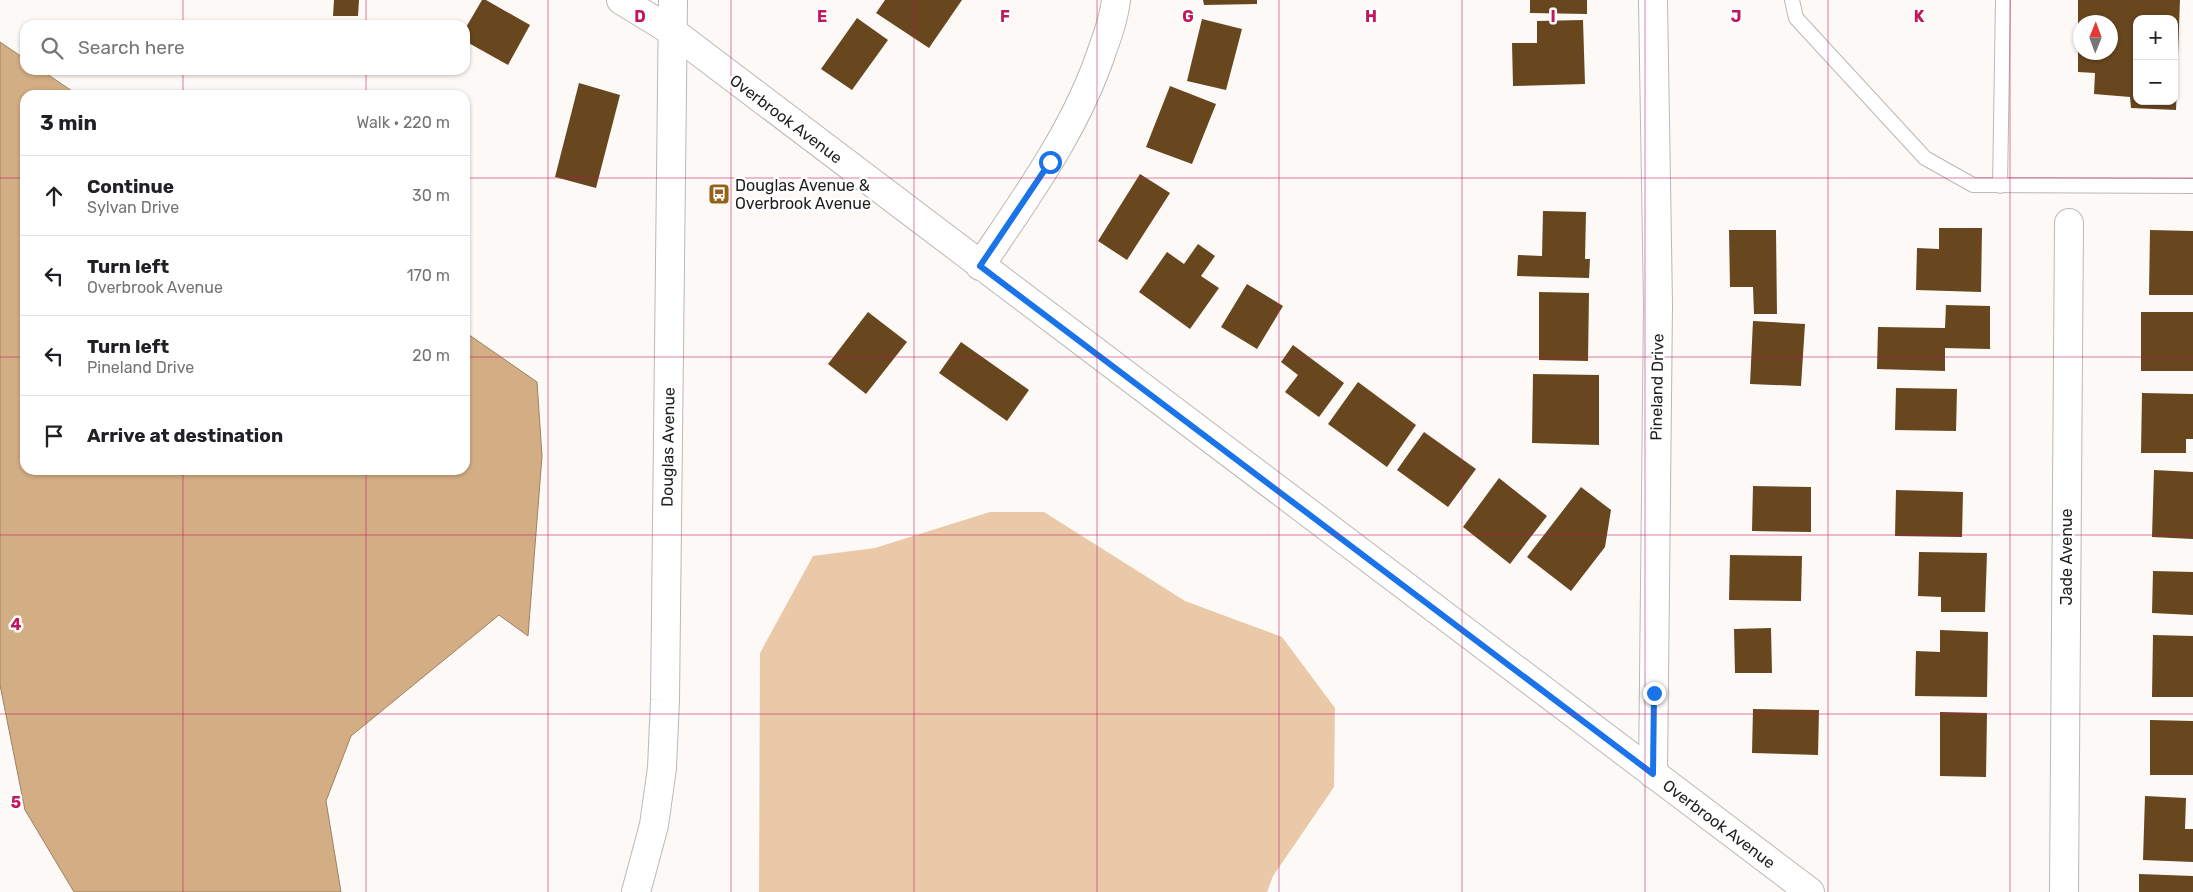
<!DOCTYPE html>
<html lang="en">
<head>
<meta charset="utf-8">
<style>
  :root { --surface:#fff; --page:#f2f2f2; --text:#202124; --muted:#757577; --line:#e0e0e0 }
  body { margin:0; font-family:Rubik,sans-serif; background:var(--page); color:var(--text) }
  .controls { position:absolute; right:15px; top:15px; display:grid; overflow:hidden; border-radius:10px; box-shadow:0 1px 4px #0004 }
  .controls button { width:45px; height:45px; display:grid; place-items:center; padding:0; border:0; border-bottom:1px solid var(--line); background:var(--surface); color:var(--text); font:25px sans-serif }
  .compass { position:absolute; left:2073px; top:15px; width:45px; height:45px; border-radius:50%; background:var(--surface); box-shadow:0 1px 4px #0004; rotate:1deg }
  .stop { position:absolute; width:15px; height:15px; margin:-11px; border:4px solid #1a73e8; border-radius:50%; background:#fff }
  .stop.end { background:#1a73e8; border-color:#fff; box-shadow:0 1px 5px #0008 }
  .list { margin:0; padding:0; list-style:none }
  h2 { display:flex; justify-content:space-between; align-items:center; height:65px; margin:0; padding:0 20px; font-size:21px }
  h2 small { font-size:16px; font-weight:400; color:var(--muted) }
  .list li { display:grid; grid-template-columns:32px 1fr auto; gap:15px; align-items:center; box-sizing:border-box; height:80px; padding:0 20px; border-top:1px solid var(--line) }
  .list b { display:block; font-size:19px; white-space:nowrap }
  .list p { margin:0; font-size:16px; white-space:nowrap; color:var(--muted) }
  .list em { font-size:16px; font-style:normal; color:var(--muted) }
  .icon { flex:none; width:28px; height:28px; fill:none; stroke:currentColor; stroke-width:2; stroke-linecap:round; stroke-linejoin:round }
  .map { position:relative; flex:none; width:2193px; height:892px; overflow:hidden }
  .search { position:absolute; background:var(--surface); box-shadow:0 1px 4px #0004; left:20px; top:20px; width:450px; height:55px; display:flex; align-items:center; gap:12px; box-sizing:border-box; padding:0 18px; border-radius:15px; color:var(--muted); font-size:19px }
  .panel { position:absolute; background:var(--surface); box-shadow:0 1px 4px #0004; left:20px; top:90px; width:450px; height:385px; border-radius:15px }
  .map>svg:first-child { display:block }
  .green { fill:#e9c9a7 }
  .water { fill:#d3ad83; stroke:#9d8265 }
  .building { fill:#68461e; fill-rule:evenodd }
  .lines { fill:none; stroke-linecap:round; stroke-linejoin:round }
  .service-casing { stroke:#bbb8b5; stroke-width:16 }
  .minor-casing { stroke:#bbb8b5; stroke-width:30 }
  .tertiary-casing { stroke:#bbb8b5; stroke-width:30 }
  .secondary-casing { stroke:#bbb8b5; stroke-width:30 }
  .service { stroke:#fff; stroke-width:14 }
  .minor { stroke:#fff; stroke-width:28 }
  .tertiary { stroke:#fff; stroke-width:28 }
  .secondary { stroke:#fff; stroke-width:28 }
  .route { stroke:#1a73e8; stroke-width:6 }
  .grid { fill:none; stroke:#c2185b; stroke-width:1; stroke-opacity:0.55 }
  .labels { text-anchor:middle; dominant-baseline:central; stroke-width:5; stroke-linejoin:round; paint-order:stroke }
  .street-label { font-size:16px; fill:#201f1e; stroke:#fff }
  .poi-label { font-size:16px; fill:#201f1e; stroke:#fff; text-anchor:start }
  .grid-label { font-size:16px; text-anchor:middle; font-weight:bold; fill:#c2185b; stroke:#fff; stroke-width:5; stroke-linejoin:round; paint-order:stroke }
</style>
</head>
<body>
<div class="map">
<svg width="2193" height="892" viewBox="0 0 2193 892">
  <rect width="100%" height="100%" fill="#fcf9f6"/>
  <!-- green -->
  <path class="green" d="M990,512H1044L1185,601L1282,637L1335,708L1334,787L1273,876L1267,892H759L760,653L813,556L875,548Z"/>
  <!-- water -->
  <path class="water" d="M0,42L25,59V70H41L78,95H25V470H465V332L537,382L542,456L528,636L499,615L351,736L326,801L341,892H74L25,810L0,685Z"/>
  <!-- building -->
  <path class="building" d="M334,0H359L358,16H333Z
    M482,0H486L530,25L508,65L465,41V29Z
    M885,0H962L929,48L876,13Z
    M1203,0H1257V4L1204,5Z
    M1530,0H1587V14L1530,13Z
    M2078,0H2180L2176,110L2131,108L2130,97L2094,94L2095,73L2078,72ZM2137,19H2174V101H2137ZM2080,22H2110V52H2080Z
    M857,18L888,40L852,90L821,69Z
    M1202,19L1242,29L1226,90L1187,81Z
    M1583,20L1585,84L1513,86L1512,43H1537V21Z
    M579,83L620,95L596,188L555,177Z
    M1170,86L1216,104L1192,164L1146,147Z
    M1140,174L1170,193L1127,260L1098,241Z
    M1543,211L1586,212L1585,259H1590L1589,278L1517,276L1518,255L1542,256Z
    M1939,228H1982L1981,292L1916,290L1917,248L1939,249Z
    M1729,230H1776L1777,314H1754L1753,287H1730Z
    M2150,230L2193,231V295H2149Z
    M1198,244L1215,256L1201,276L1219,288L1190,329L1139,292L1167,252L1184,264Z
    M1247,284L1283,306L1257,349L1221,327Z
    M1539,292L1589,293L1588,361L1539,360Z
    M1946,305L1990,306V349L1945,348V371L1877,369L1878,327L1945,328Z
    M868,312L907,342L866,394L828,364Z
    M2141,312H2193V371H2141Z
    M1753,321L1805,324L1801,386L1750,384Z
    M961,342L1029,390L1007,421L939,373Z
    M1293,345L1344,383L1319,417L1285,392L1298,375L1281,362Z
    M1533,374L1599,375V445L1532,443Z
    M1358,382L1416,425L1387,467L1328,424Z
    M1896,388L1957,389L1956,431L1895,430Z
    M2142,393L2193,394V439H2186V453H2141Z
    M1424,432L1476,469L1448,507L1397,470Z
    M2154,470L2193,472V539L2152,537Z
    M1499,478L1547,516L1510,564L1463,527Z
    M1753,486L1811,487V532L1752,531Z
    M1581,487L1611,510L1605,547L1571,591L1527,557Z
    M1896,490L1963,492L1962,537L1895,536Z
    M1919,552L1987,553L1985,612H1941V597L1918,596Z
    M1730,555L1802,556L1801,601L1729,600Z
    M2153,571L2193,572V615L2152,613Z
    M1771,628L1772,673H1735L1734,629Z
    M1940,630L1988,632L1987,697L1915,696L1916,651L1940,652Z
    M2153,635L2193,636V697H2152Z
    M1753,709L1819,710L1818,755L1752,753Z
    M1940,712L1987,713L1986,777L1940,776Z
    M2150,720L2193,721V775H2150Z
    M2145,796L2186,798L2185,829H2193V862L2143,860Z
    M2139,874L2193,876V892H2139Z"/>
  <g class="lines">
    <!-- service casing -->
    <g class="service-casing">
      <path id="service" d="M1792,0L1796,18L1925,158L1973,185L2193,186
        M2000,186L2003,0"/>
    </g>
    <!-- minor casing -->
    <g class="minor-casing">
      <path id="minor" d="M621,0L673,32
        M1653,0L1658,305L1653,774
        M980,266C1027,196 1077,128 1103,48C1109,32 1114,17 1116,0
        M2064,892L2069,223"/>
    </g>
    <!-- tertiary casing -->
    <g class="tertiary-casing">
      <path id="tertiary" d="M673,32L1810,892"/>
    </g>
    <!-- secondary casing -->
    <g class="secondary-casing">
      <path id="secondary" d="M636,892L654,825L662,768L665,700L673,0"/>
    </g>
    <!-- service -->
    <use href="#service" class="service"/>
    <!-- minor -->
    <use href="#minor" class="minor"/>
    <!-- tertiary -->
    <use href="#tertiary" class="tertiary"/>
    <!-- secondary -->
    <use href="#secondary" class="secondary"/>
  </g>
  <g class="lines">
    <!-- route -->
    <path class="route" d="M1050,162L980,266L1653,774L1654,693"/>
  </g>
  <!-- grid -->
  <path class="grid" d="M183,0V25M366,0V25M548,0V892M731,0V892M914,0V892M1097,0V892M1279,0V892M1462,0V892M1645,0V892M1828,0V892M2010,0V892M183,70V95M366,70V95M0,178H25M465,178H2193M0,357H25M465,357H2193M183,470V892M366,470V892M0,535H2193M0,714H2193"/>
  <!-- icons -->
  <defs>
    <g id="bus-square" transform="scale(1.125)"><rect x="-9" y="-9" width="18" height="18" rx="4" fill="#956017" stroke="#fff"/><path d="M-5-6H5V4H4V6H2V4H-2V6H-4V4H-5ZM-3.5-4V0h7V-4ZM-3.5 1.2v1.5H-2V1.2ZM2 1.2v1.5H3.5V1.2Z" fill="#fff"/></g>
  </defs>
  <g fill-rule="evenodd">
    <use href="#bus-square" x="719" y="194"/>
  </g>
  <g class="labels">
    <!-- street labels -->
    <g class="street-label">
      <text transform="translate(786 119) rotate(37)">Overbrook Avenue</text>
      <text transform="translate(1657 387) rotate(-89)">Pineland Drive</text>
      <text transform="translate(668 447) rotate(-89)">Douglas Avenue</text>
      <text transform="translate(2066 557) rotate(-90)">Jade Avenue</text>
      <text transform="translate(1719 824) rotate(37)">Overbrook Avenue</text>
    </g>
    <!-- poi labels -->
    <g class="poi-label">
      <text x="735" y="185">Douglas Avenue &amp;<tspan x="735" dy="18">Overbrook Avenue</tspan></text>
    </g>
  </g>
  <g class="grid-label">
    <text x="640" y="22">D</text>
    <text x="822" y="22">E</text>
    <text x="1005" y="22">F</text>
    <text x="1188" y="22">G</text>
    <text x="1371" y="22">H</text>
    <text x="1553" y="22">I</text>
    <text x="1736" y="22">J</text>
    <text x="1919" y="22">K</text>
    <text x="16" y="630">4</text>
    <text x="16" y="808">5</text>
  </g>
</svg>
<div class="controls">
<button>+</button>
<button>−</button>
</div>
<svg class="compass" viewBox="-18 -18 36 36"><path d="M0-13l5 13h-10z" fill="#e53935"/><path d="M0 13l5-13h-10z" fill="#757577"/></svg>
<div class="stop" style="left:1050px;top:162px"></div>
<div class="stop end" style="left:1654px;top:693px"></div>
<div class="search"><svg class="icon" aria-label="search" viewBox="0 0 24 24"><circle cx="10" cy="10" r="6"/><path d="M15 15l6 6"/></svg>Search here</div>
<section class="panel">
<h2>3 min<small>Walk · 220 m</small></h2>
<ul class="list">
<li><svg class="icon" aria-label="ahead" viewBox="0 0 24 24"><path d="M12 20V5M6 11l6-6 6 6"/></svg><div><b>Continue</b><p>Sylvan Drive</p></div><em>30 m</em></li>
<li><svg class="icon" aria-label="left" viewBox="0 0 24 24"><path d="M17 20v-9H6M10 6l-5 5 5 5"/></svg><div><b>Turn left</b><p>Overbrook Avenue</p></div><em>170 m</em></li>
<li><svg class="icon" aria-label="left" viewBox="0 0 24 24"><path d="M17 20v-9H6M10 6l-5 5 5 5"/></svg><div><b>Turn left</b><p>Pineland Drive</p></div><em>20 m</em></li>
<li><svg class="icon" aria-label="arrive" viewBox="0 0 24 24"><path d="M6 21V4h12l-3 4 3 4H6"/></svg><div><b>Arrive at destination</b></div></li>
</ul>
</section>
</div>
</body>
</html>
